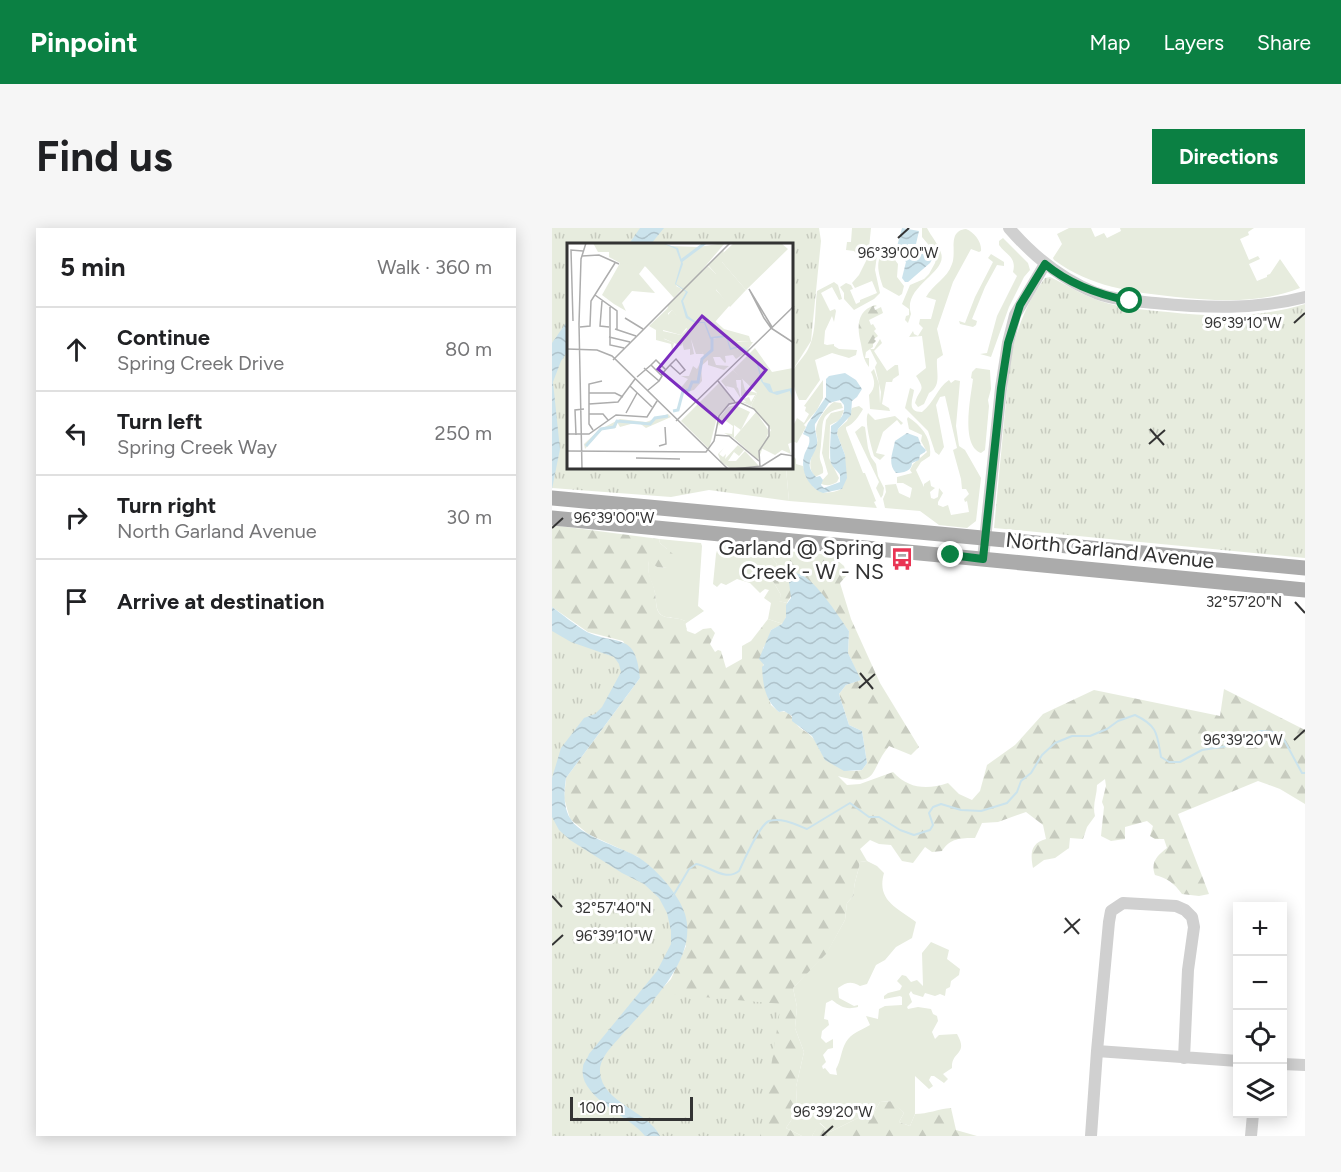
<!DOCTYPE html>
<html lang="en">
<head>
<meta charset="utf-8">
<style>
  :root { --surface:#fff; --page:#f6f6f6; --text:#202124; --muted:#757577; --line:#e0e0e0; --accent:#0b8043 }
  body { margin:0; font-family:Figtree,sans-serif; background:var(--page); color:var(--text) }
  .controls { position:absolute; right:18px; bottom:18px; display:grid; overflow:hidden; border-radius:0px; box-shadow:0 3px 15px #0003 }
  .controls button { width:54px; height:54px; display:grid; place-items:center; padding:0; border:0; border-bottom:2px solid var(--line); background:var(--surface); color:var(--text); font:30px sans-serif }
  .scale { position:absolute; left:18px; bottom:15px; width:123px; box-sizing:border-box; padding-left:6px; border:3px solid #333; border-top:0; font-size:16px; line-height:21px; white-space:nowrap; color:#333; -webkit-text-stroke:4px #fff; paint-order:stroke }
  .stop { position:absolute; width:18px; height:18px; margin:-14px; border:4px solid #0b8043; border-radius:50%; background:#fff }
  .stop.end { background:#0b8043; border-color:#fff; box-shadow:0 2px 6px #0008 }
  .list { margin:0; padding:0; list-style:none }
  h2 { display:flex; justify-content:space-between; align-items:center; height:78px; margin:0; padding:0 24px; font-size:26px }
  h2 small { font-size:20px; font-weight:400; color:var(--muted) }
  .list li { display:grid; grid-template-columns:39px 1fr auto; gap:18px; align-items:center; box-sizing:border-box; height:84px; padding:0 24px; border-top:2px solid var(--line) }
  .list b { display:block; font-size:22px; white-space:nowrap }
  .list p { margin:0; font-size:20px; white-space:nowrap; color:var(--muted) }
  .list em { font-size:20px; font-style:normal; color:var(--muted) }
  .icon { flex:none; width:33px; height:33px; fill:none; stroke:currentColor; stroke-width:2; stroke-linecap:round; stroke-linejoin:round }
  .map { position:relative; flex:none; width:753px; height:908px; overflow:hidden; border-radius:0px }
  header { display:flex; align-items:center; gap:36px; box-sizing:border-box; height:84px; padding:0 30px; background:var(--accent); color:#fff }
  header strong { font-size:28px }
  nav { display:flex; gap:33px; margin-inline-start:auto; font-size:21px }
  .intro { display:flex; align-items:center; justify-content:space-between; box-sizing:border-box; height:144px; padding:0 36px }
  h1 { margin:0; font-size:42px }
  .button { padding:15px 27px; border-radius:0px; background:var(--accent); color:#fff; font-size:21px; font-weight:700 }
  main { display:flex; gap:36px; padding:0 36px }
  aside { flex:1; background:var(--surface); border-radius:0px; box-shadow:0 3px 15px #0003 }
  .map>svg:first-child { display:block }
  .grass { fill:#e7ecde }
  .forest { fill:url(#forest-firs) }
  .park { fill:url(#park-tufts) }
  .water { fill:url(#water-waves); fill-rule:evenodd }
  .lines { fill:none; stroke-linecap:round; stroke-linejoin:round }
  .stream { stroke:#cbe3ec; stroke-width:2 }
  .minor { stroke:#d0d0d0; stroke-width:12 }
  .major { stroke:#ababab; stroke-width:15 }
  .route { stroke:#0b8043; stroke-width:8 }
  .ticks { fill:none; stroke:#333; stroke-width:2 }
  .labels { text-anchor:middle; dominant-baseline:central; stroke-width:6; stroke-linejoin:round; paint-order:stroke }
  .poi-label { font-size:21px; fill:#333; stroke:#fff; text-anchor:end }
  .street-label { font-size:21px; fill:#333; stroke:#fff }
  .inset-river { fill:none; stroke:#cbe3ec; stroke-width:3 }
  .inset-road { fill:none; stroke:#adadad; stroke-width:1.5 }
  .view { fill:#7b2cbf; fill-opacity:0.15; stroke:#7b2cbf; stroke-width:3 }
  .inset-edge { fill:none; stroke:#333; stroke-width:3 }
  .ticks-label { font-size:15px; text-anchor:middle; fill:#333; stroke:#fff; stroke-width:6; stroke-linejoin:round; paint-order:stroke }
</style>
</head>
<body>
<header>
<strong>Pinpoint</strong>
<nav><a>Map</a><a>Layers</a><a>Share</a></nav>
</header>
<div class="intro"><h1>Find us</h1><a class="button">Directions</a></div>
<main>
<aside>
<h2>5 min<small>Walk · 360 m</small></h2>
<ul class="list">
<li><svg class="icon" aria-label="ahead" viewBox="0 0 24 24"><path d="M12 20V5M6 11l6-6 6 6"/></svg><div><b>Continue</b><p>Spring Creek Drive</p></div><em>80 m</em></li>
<li><svg class="icon" aria-label="left" viewBox="0 0 24 24"><path d="M17 20v-9H6M10 6l-5 5 5 5"/></svg><div><b>Turn left</b><p>Spring Creek Way</p></div><em>250 m</em></li>
<li><svg class="icon" aria-label="right" viewBox="0 0 24 24"><path d="M7 20v-9h11M14 6l5 5-5 5"/></svg><div><b>Turn right</b><p>North Garland Avenue</p></div><em>30 m</em></li>
<li><svg class="icon" aria-label="arrive" viewBox="0 0 24 24"><path d="M6 21V4h12l-3 4 3 4H6"/></svg><div><b>Arrive at destination</b></div></li>
</ul>
</aside>
<div class="map">
<svg width="753" height="908" viewBox="0 0 753 908">
  <defs>
    <pattern id="forest-firs" width="22" height="20" patternUnits="userSpaceOnUse" patternTransform="scale(1.5)"><rect width="22" height="20" fill="#e7ecde"/><path d="M5 1l3.5 6h-7zM16 11l3.5 6h-7z" fill="#c7cbbf"/></pattern>
    <pattern id="park-tufts" width="24" height="20" patternUnits="userSpaceOnUse" patternTransform="scale(1.5)"><rect width="24" height="20" fill="#e7ecde"/><path d="M3 7l-1-3M5 7V3M7 7l1-3M15 17l-1-3M17 17v-4M19 17l1-3" fill="none" stroke="#c7cbbf"/></pattern>
    <pattern id="water-waves" width="16" height="10" patternUnits="userSpaceOnUse" patternTransform="scale(1.5)"><rect width="16" height="10" fill="#cbe3ec"/><path d="M0 5q4-4 8 0t8 0" fill="none" stroke="#afc3cb"/></pattern>
  </defs>
  <rect width="100%" height="100%" fill="#fff"/>
  <!-- grass -->
  <path class="grass" d="M300,0H319L317,20L311,32L302,23L294,22L295,14H299Z
    M370,0H375C379,8 387,17 389,25C396,45 350,58 359,86L356,95L353,92L354,88L357,87V81L350,76L358,57L372,51L377,46L383,35L385,27L370,9Z
    M517,0H539L543,9L552,5L555,10L569,3L568,0H702L696,4L697,7L688,11L697,32L706,28L708,31L697,36L705,53L715,49V47L718,46L728,31L748,60C707,76 666,73 624,69C579,64 539,59 502,32L501,30L510,16L505,6Z
    M414,1C422,4 430,14 429,23L427,24L419,21L401,54L385,101L391,127L385,131C384,144 390,158 377,165L372,176L366,179L363,175C367,160 375,164 364,148L374,140L370,108L357,109L361,103L362,106L366,108L371,100L367,96L368,91H379L384,72L374,69C381,56 395,51 400,36C405,23 395,3 414,1Z
    M451,10L476,35L478,42L472,49L457,79L439,129L428,126L435,125L445,88L465,48L461,44C465,29 454,27 447,17V13Z
    M335,21L346,36L345,49L352,58L350,66L347,68L331,59C327,47 321,30 335,21Z
    M318,25L325,27L323,42L328,65L322,71L302,82L292,71V65L288,59L294,55L299,57L301,61L298,62L304,76L308,74V72L325,65L320,53L303,60L300,55L307,47Z
    M439,26L452,34V38L445,37L433,59L420,91L425,93L424,97L421,99L408,96L407,93L413,95L423,69L441,34L436,30Z
    M282,54L286,57L290,71L287,72L280,59L269,65L278,83L283,81L284,83L282,94L280,88L273,103L272,116L275,117L282,116V118L287,121L305,122L304,127L297,130L280,125L263,132L268,152L254,172H247C230,132 251,142 260,111C264,96 263,79 265,63Z
    M328,111L330,115L322,123L335,143L343,137H346L347,147L341,151L340,154H334L330,176L337,180L338,183L318,181L317,167C324,160 323,152 319,144L322,141L327,156L328,176L329,164L323,139L325,135L318,121H322Z
    M424,140L438,142L439,161L436,172L437,178L433,222L429,225C408,218 419,168 421,151L419,150L420,144Z
    M271,152V170L265,182L252,197L254,199L245,215L240,213V200L245,190L252,195L257,186L253,183L254,179L252,178Z
    M397,152L399,155L403,152L408,153L404,198L407,218L413,222L429,250L424,293L415,300L387,297L368,283L333,280L331,271L334,264L333,257L344,256L347,265L358,270L360,260L351,255H345V249L360,245L358,242L361,236L375,224L369,213L370,207L357,201L355,191L356,189C370,198 380,211 378,228L369,234L364,242L372,259V256L378,252L379,258L383,260L378,264L379,270L382,271L386,269L387,260L391,265L386,274V277L391,279L396,277L399,287L417,284L415,273L413,274L412,271L417,266L414,261H410L409,251L401,222L405,220L393,168L388,169L384,177L392,219L387,227L383,224L376,203L353,180L358,160L362,162C361,171 354,184 370,184C382,175 385,160 397,152Z
    M282,174L289,175L291,180C266,185 272,194 269,216C269,221 267,226 268,231C269,236 272,239 271,245L263,249C254,238 260,228 264,217C267,212 264,208 264,203C264,193 274,179 282,174Z
    M307,178L311,181C307,188 302,196 294,199V201L311,245H313L324,273L322,274L325,280L237,273L234,240H240V227L244,231V236L251,238C257,259 267,271 290,261L293,227L285,206L286,201L295,193L300,180Z
    M292,182L288,192L278,197L277,230L287,250L285,254C280,257 274,259 268,255L276,246L270,225L274,192L279,185Z
    M316,185L323,192L343,188L351,195L349,197L345,192L331,204L324,225L333,227L328,232L322,228C319,218 312,193 316,185Z
    M310,198L313,199L316,220L319,229L324,236L326,248L332,260L331,267L329,270L324,260L327,254L303,204Z
    M107,311L149,315L150,318L146,378L152,383L133,396V393C125,389 121,391 114,389C102,386 105,373 103,365C100,351 94,348 97,332L105,339L115,340V321L108,315Z
    M167,316L223,322L220,330L225,336L219,350L229,367L227,373L235,375L234,389L231,396L216,391L219,375L212,370L217,362L213,361L208,365L198,355L185,351L174,357L169,355L165,359L161,356L164,326Z
    M315,633L325,638L332,645C324,673 346,680 364,694L360,710L344,719L333,732L324,737L315,756L308,758C299,753 295,754 286,760L287,770L302,778L306,777V779C294,782 289,779 280,772L274,775L272,791L276,792L277,797L270,803L269,810L274,815L281,811V820L276,821L271,827L274,834L270,838L271,841L273,840L278,846L285,847L284,841C289,833 289,822 294,814C299,805 310,802 318,797L314,788L326,791L327,781L333,778L350,777V769L348,768L332,771V768L336,765L348,762L350,758L345,753L350,747L354,748L359,754L365,752L371,758L370,725L379,714L397,722L395,731L408,741L407,747L399,753L398,759L394,761L393,768L388,766L383,768L373,765L371,769L361,766L359,763L357,766L360,774L355,779L356,781L366,779L379,781L381,786L385,788L386,793L380,804L383,811L387,807L405,806C417,827 399,823 400,840L391,846L396,851L392,855L382,848H379L377,852L381,858L377,861L363,848V886L358,898L347,894L352,885L340,873L328,874L318,892L306,890L278,904L268,895L260,908H250L234,900L240,891L239,884L245,877L244,859L252,824L243,800L245,779L241,760L275,724L293,692L295,675L302,667C301,656 306,646 308,634Z"/>
  <!-- forest -->
  <path class="forest" d="M323,77L325,78L322,79L323,82L329,79L331,85L317,92L319,97L321,96L324,101L322,103L326,108L322,111L324,113L321,116V119L314,124L313,130H317V139C311,131 311,126 309,116C305,100 304,83 323,77Z
    M0,297L107,311L108,315L121,326L120,335L115,340L105,339L97,333C94,348 101,351 103,365C105,374 102,386 114,389C121,391 126,389 133,393L135,403L143,406L151,401L159,400L163,405L158,416L163,424L166,422L169,423L174,440L190,431V418L199,413L216,391L231,396L219,402L215,415L211,420L212,456L219,477L227,484C239,481 240,492 247,499C251,503 256,504 259,508C264,512 266,519 269,524C281,537 293,546 310,542L315,535L310,503L297,497L287,466L294,457L308,452L296,425L297,403L251,347L235,375L226,373L229,367L219,350L225,336L220,330L223,322L279,327L292,338L295,347L288,355L299,391L328,455L367,519L359,527L337,518C317,542 328,560 286,548L295,557L308,556L341,544C357,561 375,562 396,555L407,566L420,572L428,563L435,537L463,517L491,486L542,462L668,488L672,461L753,502V576L728,561L706,553L626,586L657,666L647,668L630,666C622,655 615,650 603,647C598,634 606,627 615,620L612,611H603L598,608L601,598L595,593L573,599V611L559,613L549,608L552,579L550,574L554,558L553,551L545,557C545,568 540,577 543,588L535,599L531,611L518,610L517,620L503,630L492,632L481,640C478,625 479,615 494,611L491,597L474,584L446,594L430,595L423,610C409,610 398,610 390,623L380,624L373,619L361,635L350,633L339,617L327,616L318,612L308,621L315,633L308,634C306,646 301,656 302,667L295,675L293,692L275,725L241,760L245,779L243,800L252,824L244,859L245,877L239,883L240,891L234,900L250,908H114L106,765L119,751L134,718L86,629L36,606L18,591L12,570L14,550L88,450L71,413L36,404L0,379Z
    M341,873L352,885L347,894L358,898L363,886C376,886 386,881 399,880L404,902L425,908H260L267,895L278,904L306,890L318,892L328,874Z"/>
  <!-- park -->
  <path class="park" d="M0,0H267L269,13L259,113L240,143V16H16V240H234L237,273L157,262L119,269L0,260Z
    M498,49C515,57 530,67 548,73C570,80 593,82 616,84C663,89 707,90 753,76V330L442,300L458,131C465,101 474,75 493,50Z
    M0,387L78,437L5,561L11,599L119,671L121,716L96,764L229,776L208,908H0Z"/>
  <!-- water -->
  <path class="water" d="M88,0H112L99,16H77Z
    M350,0L367,3L364,16H356V20L359,22L360,29H363L376,23L382,28L378,35L356,54H353L350,50L354,34L344,22Z
    M16,92V123L9,133L1,154L8,221L0,261V115Z
    M293,145L304,152L310,161L305,169L300,173L299,187L286,201L285,206L293,227L295,250L290,261L271,265C257,260 248,243 252,228C254,221 259,217 257,209L251,206L256,195L274,169V151L277,148ZM288,172L292,177C293,188 288,192 279,198C279,205 277,230 279,235C281,240 286,243 288,247V254L272,260L269,257L271,252L268,248L264,249C250,235 263,229 265,216C266,210 262,202 263,196L277,175Z
    M355,205L366,209L369,217L374,222L373,224L368,227L367,232L360,235C360,243 351,245 344,245C335,235 341,225 343,213Z
    M244,345C262,348 286,388 297,403L296,425L309,452L294,457L287,466L297,497L310,503L315,535L310,542L292,543L273,532L260,508L240,493V488L232,483L227,484C213,472 211,457 210,439L212,437L207,431L219,402L230,396L234,389V377L239,370L237,354Z
    M0,379C11,387 23,397 35,404C65,418 84,403 88,450L14,550C12,563 11,578 18,590C28,608 66,618 84,628C102,638 127,666 133,686C147,732 95,778 68,809C60,818 47,831 48,844C50,875 96,883 108,908H93C79,889 25,869 31,839C31,835 36,830 37,826L105,743L119,716V703L115,685L107,670L92,656L70,645L18,612L7,602L0,589V550L9,520L32,490L43,486L50,479L69,444L67,436L62,429L19,414L0,403Z"/>
  <g class="lines">
    <!-- stream -->
    <path class="stream" d="M121,668L137,641L144,636C158,638 173,654 187,643C192,633 207,597 217,593C229,589 245,597 255,601L298,575L317,589H327L348,602L362,607L378,602L381,597L377,585L381,579L389,576L409,582L429,583L455,575L465,564L469,553L479,545L490,527L503,515L520,508H538L555,501L566,493L583,487C606,498 605,506 609,529L617,534H628L650,522L676,518L689,508L709,503L723,504L731,510L750,545H753"/>
    <!-- minor -->
    <path class="minor" d="M457,0C482,29 509,51 544,65C563,72 583,73 603,75C654,80 703,82 753,69
      M431,331L449,160L456,115L463,87L493,36
      M632,830L636,742L642,699L640,689L633,682L624,678L571,675L559,683L557,694L545,823L686,833
      M730,836L753,837
      M539,908L545,823
      M699,908L701,886"/>
    <!-- major -->
    <path class="major" d="M0,270L753,340
      M0,290L753,362"/>
  </g>
  <g class="lines">
    <!-- route -->
    <path class="route" d="M399,327L431,331L449,160L456,115L468,77L493,36C517,56 548,67 578,73"/>
  </g>
  <!-- ticks -->
  <path class="ticks" d="M346,10L357,0M742,95L753,85M598,201L612,217M597,216L613,202M0,300L11,290M743,374L753,385M308,445L321,461M307,460L323,446M742,512L753,502M0,668L10,679M513,690L527,706M512,705L528,691M0,717L11,707M270,908L281,898"/>
  <!-- icons -->
  <defs>
    <g id="bus-bare" transform="scale(1.8)"><path d="M-5-6H5V4H4V6H2V4H-2V6H-4V4H-5ZM-3.5-4V0h7V-4ZM-3.5 1.2v1.5H-2V1.2ZM2 1.2v1.5H3.5V1.2Z" fill="#e93554" stroke="#fff" stroke-width="2.5" paint-order="stroke"/></g>
  </defs>
  <g fill-rule="evenodd">
    <use href="#bus-bare" x="350" y="331"/>
  </g>
  <g class="labels">
    <!-- poi labels -->
    <g class="poi-label">
      <text x="332" y="319">Garland @ Spring<tspan x="332" dy="24">Creek - W - NS</tspan></text>
    </g>
    <!-- street labels -->
    <g class="street-label">
      <text transform="translate(558 322) rotate(6)">North Garland Avenue</text>
    </g>
  </g>
  <!-- overview -->
  <g transform="translate(15 15)">
    <rect width="226" height="226" fill="#fff"/>
    <path d="M167,0H214L221,6L179,47L155,19V11ZM101,65V72L105,67L120,84L114,92L96,87L97,96L107,100L105,108L104,101L89,97V87L82,83ZM122,90L132,99L136,111H129L124,96L127,111L123,112V106L117,107L115,99ZM166,127L175,135L178,147L190,150L184,163L173,158L179,159L176,156L182,154L184,159L188,152L174,153V137H169L170,144L165,140L171,145L174,156L167,145L159,143L163,149L154,138ZM168,162L183,169L174,187L167,182V195L157,190L165,191L166,183L156,176L152,183L150,178L161,164ZM171,202L177,207L172,213L167,209L161,218H169L178,208L192,223L165,226L154,219L151,211L157,205L162,210L157,205L152,211L156,214L159,211L158,216Z" fill="#e7ecde"/>
    <path d="M26,0L131,4L158,0L135,27L148,82V78L157,86L182,93L184,99L163,98L156,91L115,46L78,23L72,31L88,50L65,48L55,60L59,68L47,61L35,52L53,20L42,14V9H31ZM157,7L155,19L179,47L163,64L148,45L149,31L141,22ZM101,62L137,82L146,96L157,93L169,105L179,109L169,116L166,112L158,113L159,119L158,120L153,114H146L149,122L162,123L157,127L141,122V117L134,123L135,138L127,147L116,150L113,146L121,136L114,133H122L126,123L130,126L137,112L122,90L114,103L91,93V87L114,92L120,86L105,67L100,71ZM101,171L104,174L79,185L71,179L53,184L50,179L49,185L36,186L18,206L17,201L32,187L53,176L79,179Z" fill="#e7ecde"/>
    <path d="M32,0H96L108,5L115,22L109,43L115,46L107,55L78,23L53,20L58,8L48,2L32,8ZM141,23L149,31V47L163,62L148,79L149,83L171,99H186L180,108L174,104L165,107L158,93L145,95L140,89L131,97L101,62ZM188,105L205,129L226,125V199L221,201L224,211L215,207L208,212L194,205L204,187L184,163L190,150L166,127ZM152,140L167,158L150,174L142,206L114,178ZM189,169L202,188L191,217L167,195Z" fill="#e7ecde"/>
    <path d="M95,0L111,5L116,21L109,41L121,49L116,58L121,73L129,79H138L144,94L159,92L164,105L172,103L178,105L191,119L196,139L203,141L206,149L225,145L226,160L223,148L210,152L202,149L194,138L189,118L174,104L163,107L159,94L143,96L137,80H128L119,75L114,58L119,49L108,41L114,20L109,6Z" fill="#cbe3ec"/>
    <path class="inset-river" d="M114,18L138,0M106,168L111,167L116,148L122,147L125,139H131L135,116L145,107V95M19,203L34,186L47,184L50,178L83,181L88,175L101,173"/>
    <path class="inset-road" d="M15,13L32,12L52,21M28,52L50,68V86M35,58L33,83L42,84M43,64V102L57,105M58,75L76,86M6,78L4,7L16,8M13,84L23,83L24,58L48,20M204,85L197,75L182,46L205,84M204,85L227,100M48,86L69,93M42,94L63,99M0,106L30,107L45,113L161,226M46,117L163,0M84,122L89,117L99,127M77,125L92,138L80,148M94,132L103,122L113,131L118,127L109,116L103,122M70,134L84,122L95,133L92,138M151,138L168,159M63,143L85,164M22,150H48L56,154M22,161L51,159L68,136M59,170L70,150M22,171H36L41,177M109,178L227,63M26,187L22,181V141L35,138M0,191H22L49,172L80,174L90,158M9,192L8,167L17,166M148,192L162,193L192,218M92,203L99,201L98,184M0,208L139,209L147,198L152,173L162,161L172,159L187,166L202,183V193L192,208L193,224M69,215L113,216M15,226L12,81L14,16L19,0M166,226L195,223L214,211L227,213"/>
    <path class="view" d="M135,73L199,127L155,180L91,126Z"/>
    <rect width="226" height="226" class="inset-edge"/>
  </g>
  <g class="ticks-label">
    <text x="346" y="30">96°39'00"W</text>
    <text x="691" y="100">96°39'10"W</text>
    <text x="62" y="295">96°39'00"W</text>
    <text x="692" y="379">32°57'20"N</text>
    <text x="691" y="517">96°39'20"W</text>
    <text x="61" y="685">32°57'40"N</text>
    <text x="62" y="713">96°39'10"W</text>
    <text x="281" y="889">96°39'20"W</text>
  </g>
</svg>
<div class="controls">
<button>+</button>
<button>−</button>
<button><svg class="icon" aria-label="locate" viewBox="0 0 24 24"><circle cx="12" cy="12" r="6"/><path d="M12 2v4M12 18v4M2 12h4M18 12h4"/></svg></button>
<button><svg class="icon" aria-label="layers" viewBox="0 0 24 24"><path d="M12 4l9 5-9 5-9-5zM3 14l9 5 9-5"/></svg></button>
</div>
<div class="scale">100 m</div>
<div class="stop" style="left:578px;top:73px"></div>
<div class="stop end" style="left:399px;top:327px"></div>
</div>
</main>
</body>
</html>
